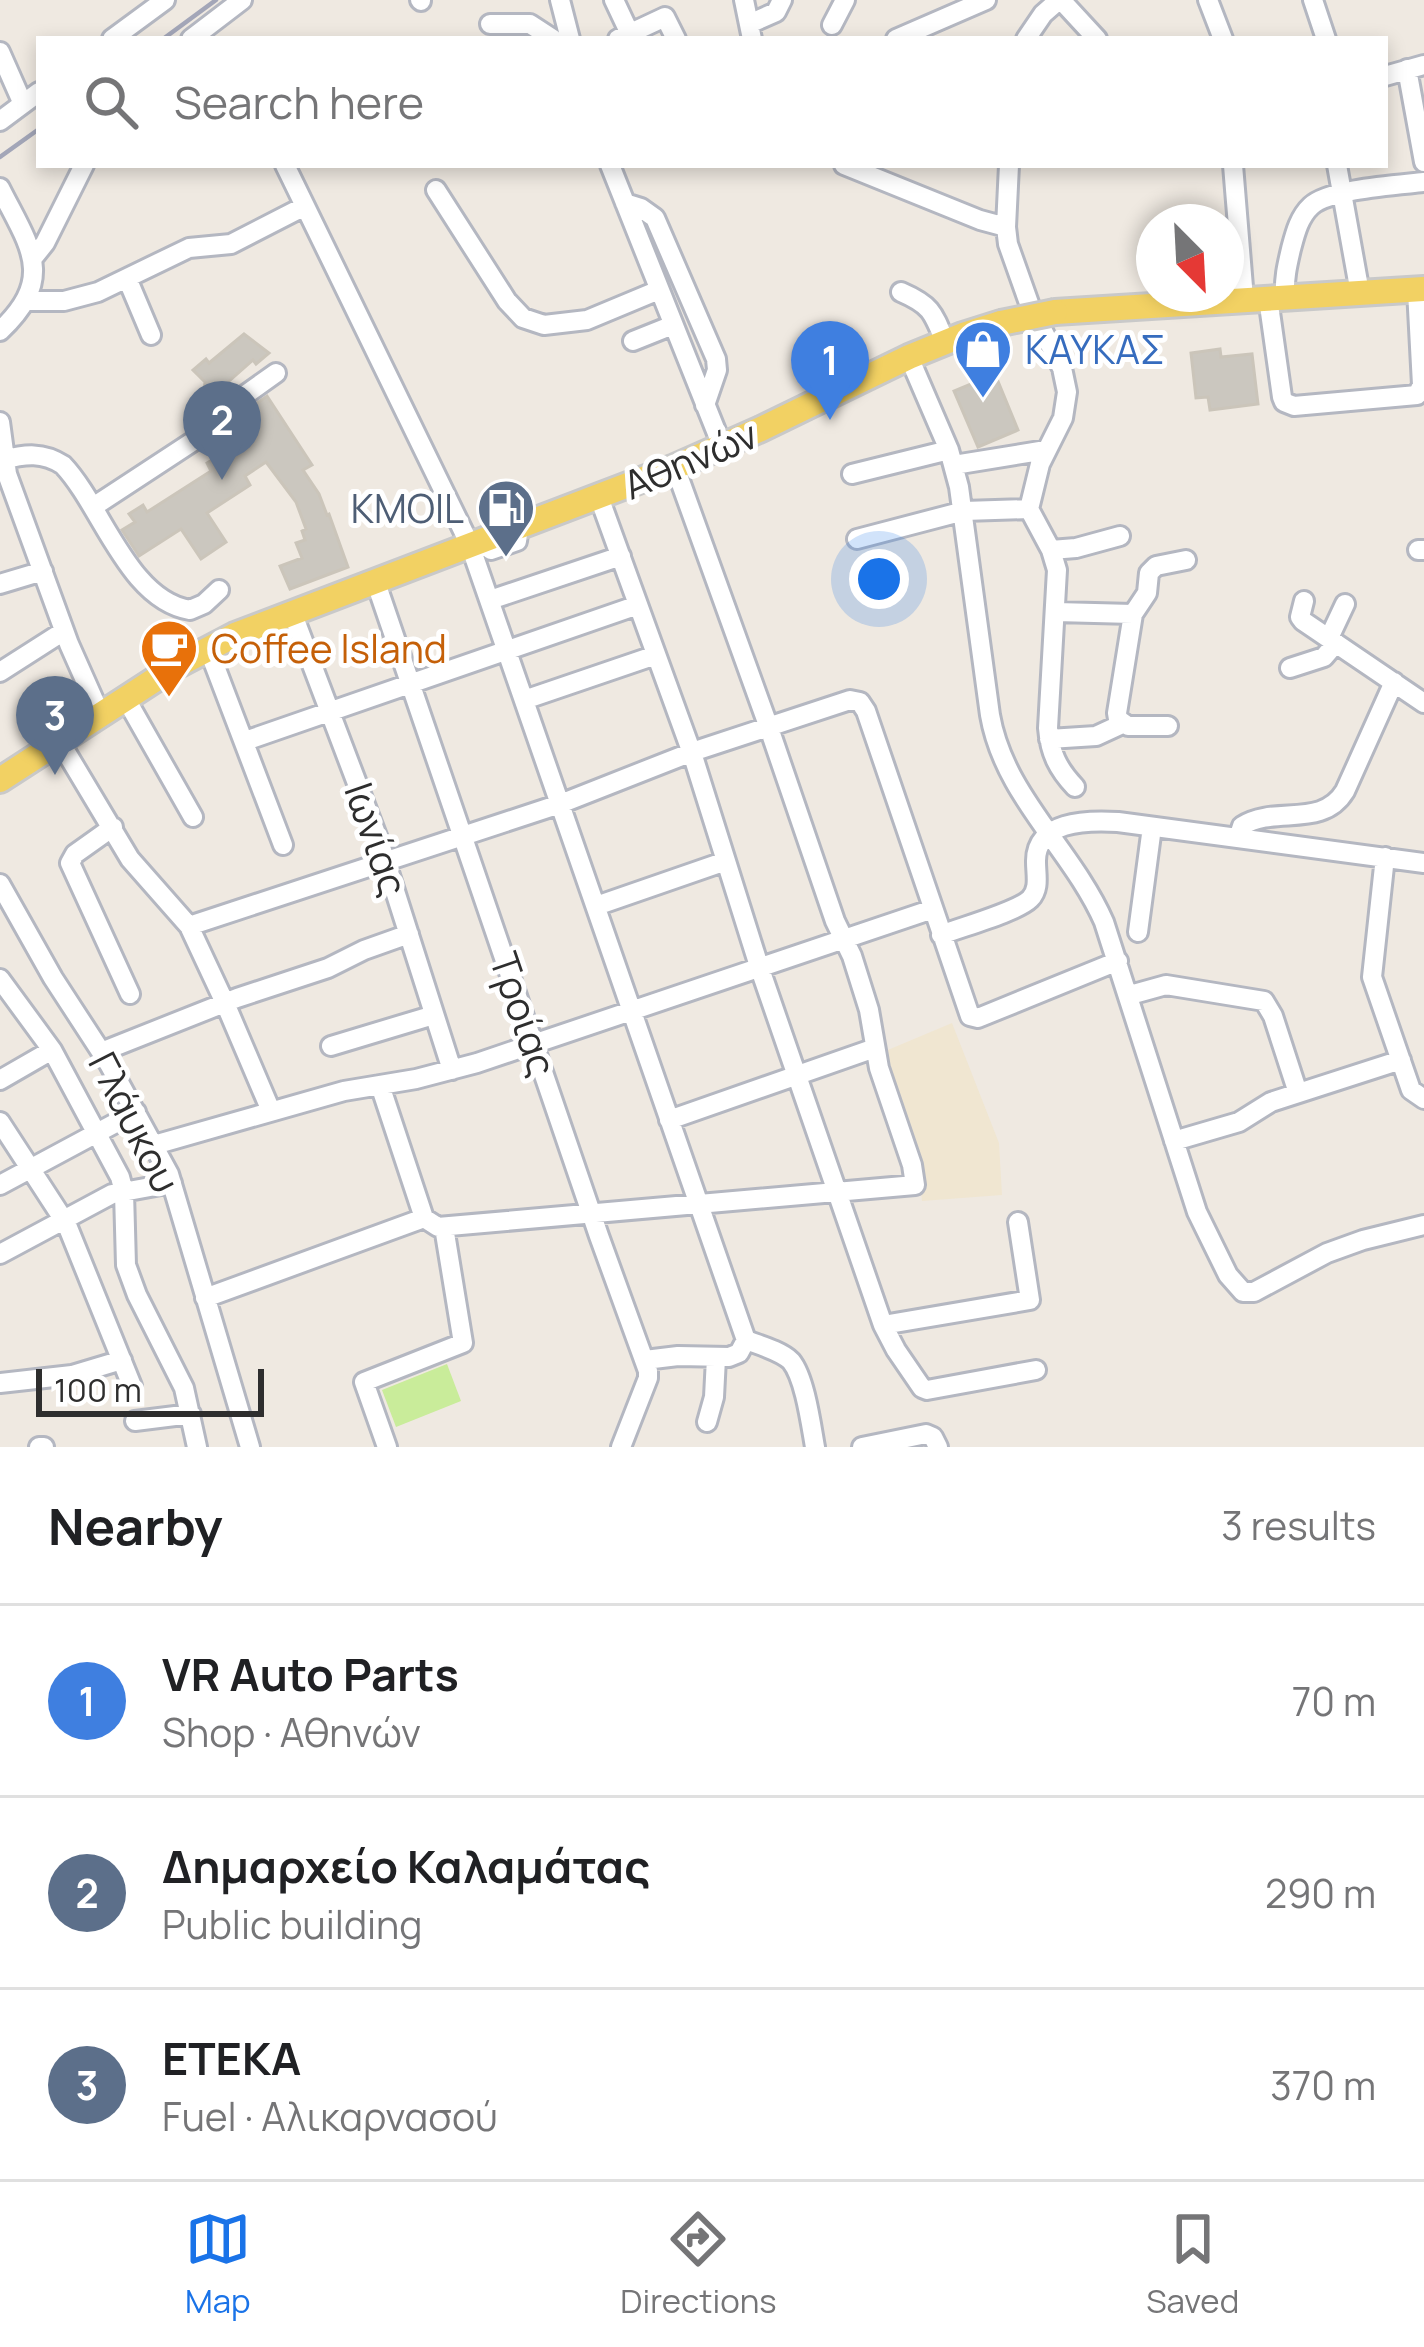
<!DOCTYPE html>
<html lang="en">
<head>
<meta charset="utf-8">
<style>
  :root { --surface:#fff; --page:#f2f2f2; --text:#202124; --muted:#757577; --line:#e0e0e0; --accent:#1a73e8 }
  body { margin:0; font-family:Manrope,sans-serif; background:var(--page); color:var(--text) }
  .compass { position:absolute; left:1136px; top:204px; width:108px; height:108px; border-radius:50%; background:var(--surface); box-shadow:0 6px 18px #0003; rotate:156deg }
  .scale { position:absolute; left:36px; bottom:30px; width:228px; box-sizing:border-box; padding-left:12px; border:6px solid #2e2e2e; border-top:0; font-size:33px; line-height:42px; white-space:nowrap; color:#2e2e2e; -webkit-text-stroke:9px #fff; paint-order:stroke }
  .you { position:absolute; left:879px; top:579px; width:42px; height:42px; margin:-30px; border:9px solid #fff; border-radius:50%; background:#1a73e8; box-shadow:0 0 0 18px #1a73e833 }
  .badge { display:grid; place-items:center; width:78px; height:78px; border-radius:50%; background:var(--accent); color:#fff; font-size:39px; font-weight:700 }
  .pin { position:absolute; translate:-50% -99px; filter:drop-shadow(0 3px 6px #0008) }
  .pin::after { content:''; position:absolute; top:63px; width:42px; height:36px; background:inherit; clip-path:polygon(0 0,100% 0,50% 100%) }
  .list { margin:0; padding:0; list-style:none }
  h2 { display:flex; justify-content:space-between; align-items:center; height:156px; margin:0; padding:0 48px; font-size:51px }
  h2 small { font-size:39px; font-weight:400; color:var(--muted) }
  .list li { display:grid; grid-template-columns:78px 1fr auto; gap:36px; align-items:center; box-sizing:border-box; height:192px; padding:0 48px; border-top:3px solid var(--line) }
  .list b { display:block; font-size:45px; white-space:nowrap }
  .list p { margin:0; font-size:39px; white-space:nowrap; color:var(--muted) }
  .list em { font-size:39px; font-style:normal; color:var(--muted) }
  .icon { flex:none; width:66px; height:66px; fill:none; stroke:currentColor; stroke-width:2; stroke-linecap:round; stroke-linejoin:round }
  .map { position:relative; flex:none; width:1424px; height:1447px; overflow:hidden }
  .search { position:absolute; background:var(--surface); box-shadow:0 6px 18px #0003; left:36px; right:36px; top:36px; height:132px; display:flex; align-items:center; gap:30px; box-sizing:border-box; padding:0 42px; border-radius:0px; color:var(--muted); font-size:45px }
  .sheet { height:732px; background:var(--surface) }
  nav { display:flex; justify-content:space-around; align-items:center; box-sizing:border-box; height:168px; border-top:3px solid var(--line); background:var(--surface); font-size:33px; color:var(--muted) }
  nav a { display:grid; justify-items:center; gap:6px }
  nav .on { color:var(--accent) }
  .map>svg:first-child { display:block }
  .education { fill:#f0e6d1 }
  .pitch { fill:#c9ec9a }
  .building { fill:#cbc7bf; stroke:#cbc5ba; stroke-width:3 }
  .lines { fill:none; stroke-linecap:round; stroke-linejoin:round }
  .minor-casing { stroke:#b4b7c1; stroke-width:24 }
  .major-casing { stroke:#c9c9c9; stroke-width:30 }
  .minor { stroke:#fff; stroke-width:18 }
  .major { stroke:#f2d163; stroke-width:24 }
  .rail { stroke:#a3a6b8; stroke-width:4.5 }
  .major-bridge-casing { stroke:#c9c9c9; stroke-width:30; stroke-linecap:butt }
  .major-bridge { stroke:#f2d163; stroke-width:24 }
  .labels { text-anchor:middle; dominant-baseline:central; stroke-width:10; stroke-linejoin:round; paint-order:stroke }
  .shop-label { font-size:39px; fill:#366cbe; stroke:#fff; text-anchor:start }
  .street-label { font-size:39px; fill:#2e2e2e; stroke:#fff }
  .service-label { font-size:39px; fill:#4e5e75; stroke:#fff; text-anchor:end }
  .food-label { font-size:39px; fill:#c56008; stroke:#fff; text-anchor:start }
</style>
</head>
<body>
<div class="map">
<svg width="1424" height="1447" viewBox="0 0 1424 1447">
  <rect width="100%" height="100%" fill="#efe9e1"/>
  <!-- education -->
  <path class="education" d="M952,1023L999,1143L1002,1195L922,1201L919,1172L883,1052Z"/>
  <!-- pitch -->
  <path class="pitch" d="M447,1364L461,1401L396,1427L382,1390Z"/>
  <!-- building -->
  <path class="building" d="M244,334L269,353L256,364L253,360L227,383L219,392L218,403L208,415L202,414L205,382L193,370L206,359L209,363Z
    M1220,349L1221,357L1252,354L1258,404L1210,410L1208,397L1196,398L1191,353Z
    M995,374L1018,430L978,447L954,391Z
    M267,396L312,465L303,470L319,494L327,515L329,514L348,567L290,589L280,566L302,558L296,543L305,540L302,531L306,529L296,502L266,462L245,476L250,485L207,513L226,542L201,559L181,529L139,556L122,530L135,522L129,514L143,505L147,512L211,471L207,463L220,455L224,461L252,444L238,421L247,410Z"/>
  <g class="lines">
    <!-- minor casing -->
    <g class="minor-casing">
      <path id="minor" d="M420,0L421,1
        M560,0L570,39
        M614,0L630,34
        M744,0L752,39
        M1061,0L1097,39
        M1208,0L1223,39
        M1313,0L1326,39
        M490,24H530L553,39
        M749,24L776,12L782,0
        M832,25L845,0
        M112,39L165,0
        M191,39L242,0
        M618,39L665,17L676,39
        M896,39L986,0
        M1026,39L1043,14L1059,0
        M0,52L23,104
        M1407,69L1424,162
        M1385,76L1424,65
        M0,121L39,92
        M285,165L470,545L746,1340C759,1345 781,1351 791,1361C805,1378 811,1425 815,1447
        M610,165L722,446
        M844,165L980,220L1006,227
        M1009,165L1006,227L1008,244L1030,306L1062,368L1067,392L1063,418L1040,464L1029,509L1051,550L1057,570L1048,728C1050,753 1058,769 1075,787
        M1233,165L1244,299
        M1337,165L1360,293
        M0,188C29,246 57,277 0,331
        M436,190L507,301L523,318L544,325L587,320L659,290
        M625,203L641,208L655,218L716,359L717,370L705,405
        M33,258L45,243L84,165
        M127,278L151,335
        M901,292C931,305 933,312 945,342
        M1285,297C1284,279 1287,266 1291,249C1295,234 1299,217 1311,206C1329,189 1398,185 1424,182
        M1268,298L1282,397L1284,402L1294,406L1417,395L1422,385L1417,290
        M26,301H64L98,292L189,248L231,244L305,206
        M633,341L673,325
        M909,357L949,450L959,487L990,715C1004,796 1072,849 1104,922L1197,1212L1228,1275L1243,1292H1254L1327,1253L1363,1240L1424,1225
        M0,422L7,474L69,644L101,716
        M3,460C25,454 43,452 63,465C102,506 128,600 190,610L204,604L219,590
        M954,465L1046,450
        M852,474L949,450
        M599,497L693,756L759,966L883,1325L1030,1300L1018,1222
        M93,507L215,427L238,400L276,373
        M857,539L964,511L1029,509
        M480,541L491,550L517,541L519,526
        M1051,550L1076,548L1120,536
        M1418,550H1424
        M375,580L599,1236L648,1371V1378L621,1447
        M0,584L43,571
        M490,600L621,556
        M1304,601L1300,617L1303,621L1424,703
        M292,612L380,844L452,1070
        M1056,612L1133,614
        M1329,638L1345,604
        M208,648L283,845
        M1290,668L1324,657L1336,643
        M0,672L64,631
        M126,699L193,817
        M524,700L656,655
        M1168,726H1128L1118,719L1117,713L1133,614L1147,593L1149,573L1156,566L1186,560
        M1049,739L1096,736L1122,724
        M245,741L638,605
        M60,742L130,859L189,926L225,1003L271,1111
        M113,827L75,854L70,863L130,994
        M1238,838L1242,826C1275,805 1322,829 1345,791L1394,682
        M1385,857L1372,977L1411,1090L1424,1099
        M0,884L53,978L109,1064L169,1174L250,1447
        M596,906L726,861
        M189,926L560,804L692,752L850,700L860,702L866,711L970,1016L978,1018L1118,961
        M1138,932L1152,827
        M941,935C961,927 1017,912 1030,899C1040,889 1036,875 1036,862C1035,821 1086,820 1118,822L1424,863
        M0,979L52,1050L120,1177L124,1192L126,1265L137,1295L184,1388L197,1447
        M1130,995L1166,985L1264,1001L1273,1016L1298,1093
        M331,1046L434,1015
        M101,1052L237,998L328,968L364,950L409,934
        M0,1080L52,1050
        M380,1085L424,1218L438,1227L915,1185L912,1165L879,1068L869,1010L852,956L835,921L768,725L675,467
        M669,1120L875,1048
        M0,1122L67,1225L132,1386
        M1174,1141L1239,1122L1271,1102L1401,1060
        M154,1145L344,1091L416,1079L477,1063L933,909
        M0,1185L136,1112
        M0,1254L112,1194L172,1183
        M205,1298L424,1218
        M883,1325L896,1350L922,1388L927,1390L1036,1370
        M645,1360L678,1356L729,1357L739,1353L746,1340
        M0,1383L72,1375L122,1360
        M135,1421L191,1414
        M707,1422L714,1397L716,1358
        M39,1447H44
        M387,1447L364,1382L463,1343L444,1227
        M862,1447L926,1434L933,1437L938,1447"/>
    </g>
    <!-- major casing -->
    <g class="major-casing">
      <path id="major" d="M1055,312L1424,289
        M0,780L176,666L235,635L675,467L761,429L909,357L963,335L1001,323"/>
    </g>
    <!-- minor -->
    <use href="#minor" class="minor"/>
    <!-- major -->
    <use href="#major" class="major"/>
    <!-- rail -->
    <path class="rail" d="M163,39L216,0
      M0,157L39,129"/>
    <!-- major-bridge casing -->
    <g class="major-bridge-casing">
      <path id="major-bridge" d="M1001,323L1055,312"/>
    </g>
    <!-- major-bridge -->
    <use href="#major-bridge" class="major-bridge"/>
  </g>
  <!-- icons -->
  <defs>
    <g id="shop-pin" transform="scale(3)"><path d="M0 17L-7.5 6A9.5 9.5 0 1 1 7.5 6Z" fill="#3f7fe0" stroke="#fff"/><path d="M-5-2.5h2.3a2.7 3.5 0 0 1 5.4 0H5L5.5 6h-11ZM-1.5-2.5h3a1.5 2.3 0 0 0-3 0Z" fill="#fff"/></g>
    <g id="fuel-pin" transform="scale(3)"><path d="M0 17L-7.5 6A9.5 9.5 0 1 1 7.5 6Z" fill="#5c6f8a" stroke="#fff"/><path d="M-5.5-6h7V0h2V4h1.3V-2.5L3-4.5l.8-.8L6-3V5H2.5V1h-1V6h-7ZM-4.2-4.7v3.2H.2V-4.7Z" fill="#fff"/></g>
    <g id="cafe-pin" transform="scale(3)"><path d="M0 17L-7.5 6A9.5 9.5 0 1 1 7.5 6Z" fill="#e8710a" stroke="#fff"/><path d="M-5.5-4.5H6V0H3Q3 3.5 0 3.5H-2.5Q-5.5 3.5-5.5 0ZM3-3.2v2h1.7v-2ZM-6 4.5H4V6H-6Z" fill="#fff"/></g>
  </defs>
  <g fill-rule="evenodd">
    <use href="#shop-pin" x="983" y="349"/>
    <use href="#fuel-pin" x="506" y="508"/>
    <use href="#cafe-pin" x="169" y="648"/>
  </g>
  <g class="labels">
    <!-- shop labels -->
    <g class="shop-label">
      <text x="1025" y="349">ΚΑΥΚΑΣ</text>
    </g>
    <!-- street labels -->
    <g class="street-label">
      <text transform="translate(690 459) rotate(-23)">Αθηνών</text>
      <text transform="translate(377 839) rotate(71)">Ιωνίας</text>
      <text transform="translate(524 1014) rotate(71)">Τροίας</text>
      <text transform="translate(135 1122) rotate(63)">Γλάυκου</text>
    </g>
    <!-- service labels -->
    <g class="service-label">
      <text x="464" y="508">KMOIL</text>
    </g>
    <!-- food labels -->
    <g class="food-label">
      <text x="211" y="648">Coffee Island</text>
    </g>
  </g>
</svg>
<svg class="compass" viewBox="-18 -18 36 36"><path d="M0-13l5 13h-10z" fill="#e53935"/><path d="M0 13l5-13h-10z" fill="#757577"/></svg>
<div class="scale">100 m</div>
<div class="you"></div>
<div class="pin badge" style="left:830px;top:420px;background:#3f7fe0">1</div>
<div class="pin badge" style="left:222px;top:480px;background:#5c6f8a">2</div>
<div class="pin badge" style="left:55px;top:775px;background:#5c6f8a">3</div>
<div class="search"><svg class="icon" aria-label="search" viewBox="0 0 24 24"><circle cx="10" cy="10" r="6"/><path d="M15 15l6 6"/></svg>Search here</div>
</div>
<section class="sheet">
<h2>Nearby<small>3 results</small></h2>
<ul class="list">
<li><span class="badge" style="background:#3f7fe0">1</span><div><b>VR Auto Parts</b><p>Shop · Αθηνών</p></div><em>70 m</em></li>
<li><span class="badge" style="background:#5c6f8a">2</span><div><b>Δημαρχείο Καλαμάτας</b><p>Public building</p></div><em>290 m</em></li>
<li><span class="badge" style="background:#5c6f8a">3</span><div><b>ΕΤΕΚΑ</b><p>Fuel · Αλικαρνασού</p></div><em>370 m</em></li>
</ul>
</section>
<nav>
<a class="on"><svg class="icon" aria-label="map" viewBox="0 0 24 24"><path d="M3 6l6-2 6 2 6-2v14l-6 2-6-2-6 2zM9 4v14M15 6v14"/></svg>Map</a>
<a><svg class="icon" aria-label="directions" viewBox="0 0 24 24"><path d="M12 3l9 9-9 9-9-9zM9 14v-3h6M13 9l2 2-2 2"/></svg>Directions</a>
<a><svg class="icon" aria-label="saved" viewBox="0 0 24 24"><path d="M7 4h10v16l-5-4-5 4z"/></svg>Saved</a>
</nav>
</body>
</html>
